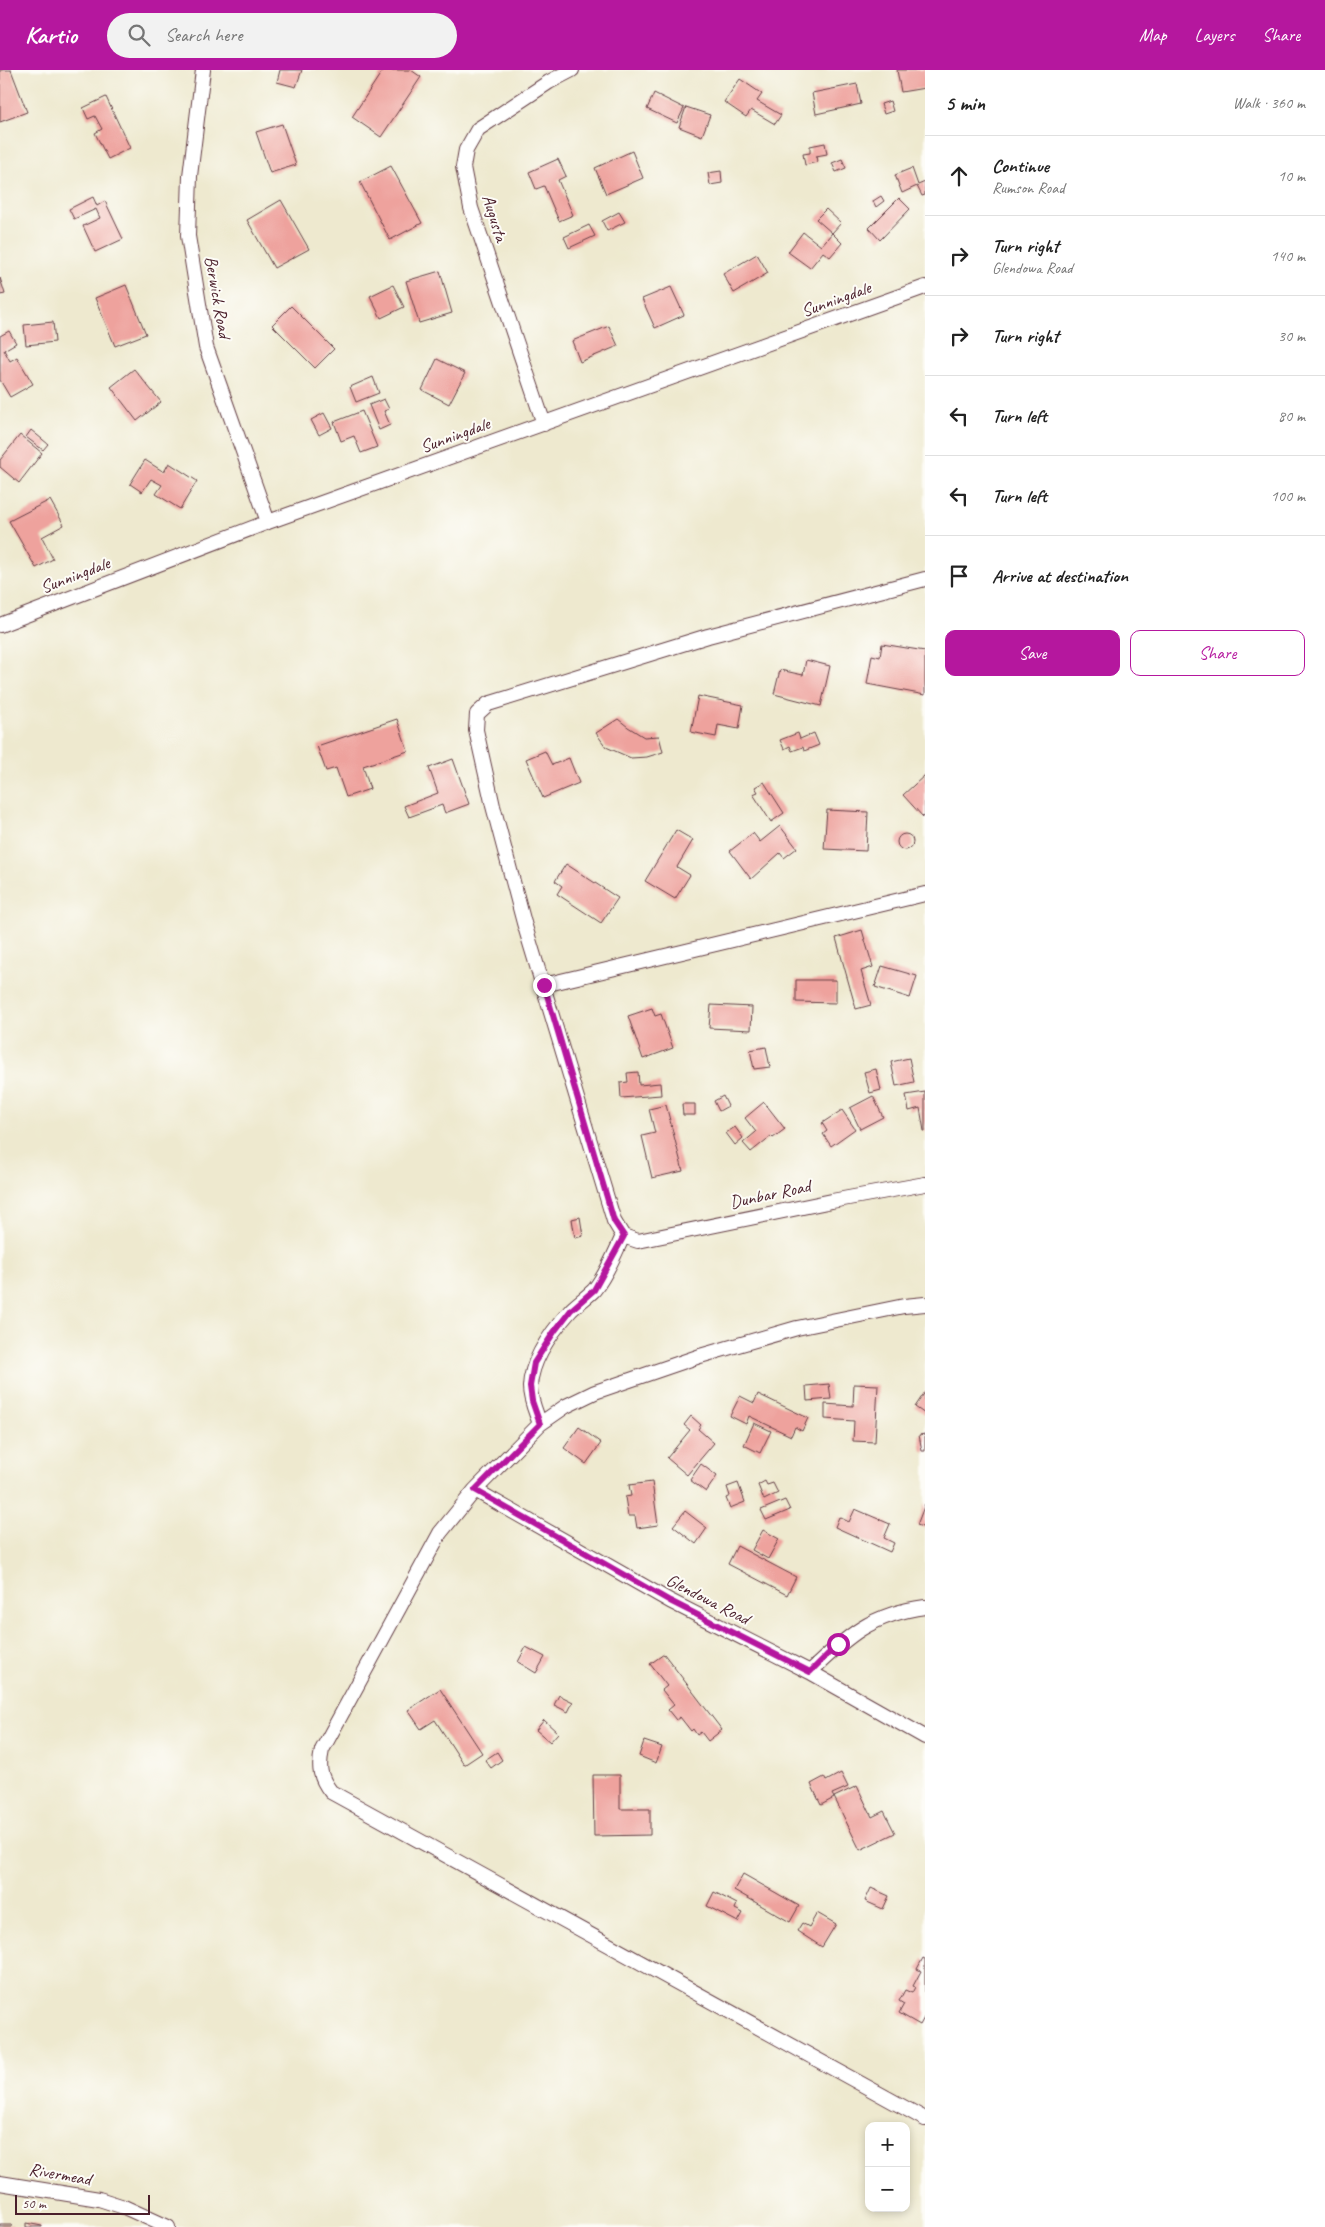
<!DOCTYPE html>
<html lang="en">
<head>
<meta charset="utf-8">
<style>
  :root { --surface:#fff; --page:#f2f2f2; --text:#222; --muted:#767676; --line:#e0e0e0; --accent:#b5179e }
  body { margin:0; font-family:Caveat,sans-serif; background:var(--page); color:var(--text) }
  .controls { position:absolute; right:15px; bottom:15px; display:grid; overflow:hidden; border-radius:10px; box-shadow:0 2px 8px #0003 }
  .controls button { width:45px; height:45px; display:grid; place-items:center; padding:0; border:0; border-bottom:1px solid var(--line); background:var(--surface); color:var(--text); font:25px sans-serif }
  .scale { position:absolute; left:15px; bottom:12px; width:135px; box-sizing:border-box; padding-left:5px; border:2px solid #4a1f2b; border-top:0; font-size:14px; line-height:18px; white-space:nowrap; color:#4a1f2b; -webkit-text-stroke:4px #fdfcf7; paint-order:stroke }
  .stop { position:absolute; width:15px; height:15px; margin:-11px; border:4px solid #b5179e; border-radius:50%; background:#fff }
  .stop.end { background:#b5179e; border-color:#fff; box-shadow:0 1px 5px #0008 }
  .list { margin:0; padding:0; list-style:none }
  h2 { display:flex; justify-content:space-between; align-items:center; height:65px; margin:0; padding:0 20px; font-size:21px }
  h2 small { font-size:16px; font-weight:400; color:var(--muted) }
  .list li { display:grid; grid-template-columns:32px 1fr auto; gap:15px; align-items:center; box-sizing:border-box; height:80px; padding:0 20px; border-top:1px solid var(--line) }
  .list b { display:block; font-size:19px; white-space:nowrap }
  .list p { margin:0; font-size:16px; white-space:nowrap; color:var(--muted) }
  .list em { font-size:16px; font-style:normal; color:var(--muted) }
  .actions { display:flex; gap:10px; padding:15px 20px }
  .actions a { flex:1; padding:11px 0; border:1px solid var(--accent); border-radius:10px; text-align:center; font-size:18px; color:var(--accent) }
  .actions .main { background:var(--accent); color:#fff }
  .icon { flex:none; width:28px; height:28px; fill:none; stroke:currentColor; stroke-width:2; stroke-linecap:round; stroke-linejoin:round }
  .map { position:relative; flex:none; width:925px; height:2157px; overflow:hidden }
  header { display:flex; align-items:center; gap:30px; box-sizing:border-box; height:70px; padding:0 25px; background:var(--accent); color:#fff }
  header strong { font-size:24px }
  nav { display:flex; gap:28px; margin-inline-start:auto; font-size:18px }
  .search { width:350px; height:45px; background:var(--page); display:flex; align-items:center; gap:12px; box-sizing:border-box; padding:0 18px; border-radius:28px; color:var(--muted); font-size:19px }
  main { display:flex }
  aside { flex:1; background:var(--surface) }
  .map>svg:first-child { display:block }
  .building { fill:#eea29d }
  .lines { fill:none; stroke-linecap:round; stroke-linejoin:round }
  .minor-casing { stroke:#633d44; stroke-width:16 }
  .minor { stroke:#fff; stroke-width:14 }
  .route { stroke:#b5179e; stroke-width:6 }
  .labels { text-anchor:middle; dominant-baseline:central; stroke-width:4; stroke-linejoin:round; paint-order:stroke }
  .street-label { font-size:18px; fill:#4a1f2b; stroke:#fdfcf7 }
</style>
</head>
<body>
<header>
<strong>Kartio</strong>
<div class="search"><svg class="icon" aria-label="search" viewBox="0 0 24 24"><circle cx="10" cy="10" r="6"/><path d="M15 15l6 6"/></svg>Search here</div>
<nav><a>Map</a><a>Layers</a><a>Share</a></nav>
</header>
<main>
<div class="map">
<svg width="925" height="2157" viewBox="0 0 925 2157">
  <rect width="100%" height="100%" fill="#fdfcf7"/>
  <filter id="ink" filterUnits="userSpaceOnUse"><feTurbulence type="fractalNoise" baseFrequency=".02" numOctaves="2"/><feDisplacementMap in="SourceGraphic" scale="10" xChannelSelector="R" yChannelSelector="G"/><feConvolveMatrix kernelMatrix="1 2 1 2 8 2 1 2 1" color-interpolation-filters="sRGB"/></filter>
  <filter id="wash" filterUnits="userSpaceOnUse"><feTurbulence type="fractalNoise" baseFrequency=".0096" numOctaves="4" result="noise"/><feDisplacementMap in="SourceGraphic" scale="20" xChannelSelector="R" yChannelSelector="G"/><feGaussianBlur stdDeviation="1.12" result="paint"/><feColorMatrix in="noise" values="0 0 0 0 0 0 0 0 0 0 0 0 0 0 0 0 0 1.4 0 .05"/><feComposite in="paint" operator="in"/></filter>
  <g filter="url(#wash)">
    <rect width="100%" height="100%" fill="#eee9cf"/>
    <g id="blocks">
      <!-- building -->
      <path class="building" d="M0,0H11L27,42L0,52Z
        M280,0H302L296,17L277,12Z
        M383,0H411L421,7L381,67L352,47Z
        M897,0H925V18L901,22Z
        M740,9L762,24L757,31L781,45L775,54L751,40L746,47L724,32Z
        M857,14L861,34L816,44L812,23Z
        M654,23L684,38L677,53L647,39Z
        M106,27L130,78L108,89L95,63L102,59L95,46L88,49L83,38Z
        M890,31L893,41L884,44L881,34Z
        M686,37L710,45L702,66L679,57Z
        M282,54L296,95L270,103L256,62Z
        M825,73L827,84L816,86L817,92L805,95L803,84L810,83V76Z
        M632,81L643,108L606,124L595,98Z
        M558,89L566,106L558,110L573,145L559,151L544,116L536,119L529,102Z
        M842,89L846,98L836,102L832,93Z
        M391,96L422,153L390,170L360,112Z
        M912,98L918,115L925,112V125L922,126L917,116L902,123L895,105Z
        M721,101L722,113L710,115L708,103Z
        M881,126L884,131L876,137L873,131Z
        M93,127L97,136L105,131L123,169L95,182L83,156L100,148L96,139L74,149L69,139Z
        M899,128L910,139L880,170L869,158Z
        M281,130L309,179L274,198L247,150Z
        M826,139L841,153L832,163L816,149Z
        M619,142L625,152L607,161L602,151Z
        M589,155L595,166L569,178L564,167Z
        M803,162L821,176L832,163L842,173L830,187L823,182L810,198L788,182Z
        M757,184L768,203L734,223L723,204Z
        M440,201L452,243L419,253L406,211Z
        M0,208L5,224L0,225Z
        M126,215L146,264L115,276L95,228Z
        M393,215L404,237L381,248L370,226Z
        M671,217L684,245L655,258L642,229Z
        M291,236L334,279L315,298L272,255Z
        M53,252L55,272L26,275L24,255Z
        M609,256L618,276L580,292L572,271Z
        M9,261L16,273L4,280L10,291L17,287L33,314L10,327L0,310V266Z
        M437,289L465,303L449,334L422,320Z
        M134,299L161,332L137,351L111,317Z
        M373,307L379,323L356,332L350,317Z
        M384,329L389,339L384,341L390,355L379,360L369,335Z
        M362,341L377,377L361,383L354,366L341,371L334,352Z
        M324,343L332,358L319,365L311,350Z
        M31,360L48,374L43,380L26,367Z
        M20,365L42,383L19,413L0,397V390Z
        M145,390L164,402L169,393L197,411L180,439L156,424L162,415L151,409L142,422L130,414Z
        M50,430L64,455L42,467L53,489L36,498L9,451Z
        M882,574L925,581V625L867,614L872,585L880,587Z
        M806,590L830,596L821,636L774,624L780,600L803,605Z
        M698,626L743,635L739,659L718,655L716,667L691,662Z
        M397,649L408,681L363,696L370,719L346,727L336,698L326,701L317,676Z
        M618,649L628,657L644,667L659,666L663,682L647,687L631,688L606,677L596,663Z
        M798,663L800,669L814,663L819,675L804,681L803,677L792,681L790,676L784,679L780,670Z
        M545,681L552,695L569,688L579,713L543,728L526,689Z
        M453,689L469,734L445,743L442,735L409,747L404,736L438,723L429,698Z
        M925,705V746L923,747L903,725Z
        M764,712L784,743L771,752L753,724L758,722L755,717Z
        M827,740L868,742L866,781L824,779Z
        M780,756L797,778L784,788L780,783L751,809L730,781L753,763L760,772Z
        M676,760L693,770L677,797L690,805L675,829L645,811Z
        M897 772a8 8 0 1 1 16 0a8 8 0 1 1-16 0Z
        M566,794L618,828L601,853L557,824L562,816L555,811Z
        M862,860L873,897L861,901L871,935L856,939L836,868Z
        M882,896L917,906L910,928L875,917Z
        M796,910H836V933L796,932Z
        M711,935L752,937L751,960L709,958Z
        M652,938L655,946L661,944L673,978L643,989L628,946Z
        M766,977L770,997L754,999L750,980Z
        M909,988L914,1012L896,1016L891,992Z
        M876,999L881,1020L870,1023L864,1002Z
        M638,1002L639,1015L660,1013L661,1025L621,1028L620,1013L628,1012L627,1003Z
        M925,1022V1061H924L920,1038L909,1041L906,1025Z
        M723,1026L728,1036L719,1041L714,1031Z
        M873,1026L883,1047L860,1059L850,1038Z
        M764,1032L785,1059L773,1068L771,1066L751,1082L743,1073L756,1062L745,1048Z
        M682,1034H695V1045H683Z
        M666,1035L683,1101L652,1108L642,1066L655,1063L649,1039Z
        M842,1040L855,1059L831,1076L823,1064L827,1061L822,1053Z
        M735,1057L743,1068L735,1075L726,1063Z
        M580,1147L583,1166L575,1168L572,1149Z
        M829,1314L831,1329L807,1331L806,1316Z
        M854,1314L878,1315L875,1372L853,1371L854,1351L825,1349V1334L853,1336Z
        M925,1322V1344L915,1337Z
        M758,1324L808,1348L802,1361L795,1357L791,1366L749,1346L746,1354L730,1346L740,1326L754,1333Z
        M691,1346L701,1355L698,1359L714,1373L687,1405L667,1388L690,1360L684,1355Z
        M754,1353L771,1361L760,1383L744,1375Z
        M579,1357L601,1373L586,1394L564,1378Z
        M925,1364V1381H922L919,1365Z
        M701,1394L717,1406L706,1422L690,1410Z
        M765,1411L767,1415L773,1413L778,1423L764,1430L758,1415Z
        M652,1412L658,1455L637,1458L635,1446H628L625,1427L631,1426L629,1415Z
        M738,1413L745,1432L730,1438L726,1428L730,1426L727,1417Z
        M785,1430L790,1440L766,1450L761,1440Z
        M925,1434V1458L917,1455Z
        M855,1439L890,1454L884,1468L894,1473L890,1482L835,1457L839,1447L849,1452Z
        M685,1441L707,1458L696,1474L673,1456Z
        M763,1460L779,1469L768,1489L752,1480Z
        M737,1476L796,1507L787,1525L728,1494Z
        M526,1577L545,1587L536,1603L518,1592Z
        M664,1584L722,1660L708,1671L701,1662L697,1665L693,1659L691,1661L680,1647L676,1650L668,1640L674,1635L662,1620L667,1616L650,1594Z
        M440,1619L482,1683L464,1695L435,1650L421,1659L408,1640Z
        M559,1625L573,1632L568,1642L554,1635Z
        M544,1650L558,1663L550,1672L536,1660Z
        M644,1671L662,1677L656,1693L639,1686Z
        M497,1682L502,1690L491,1698L485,1690Z
        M841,1703L848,1717L832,1724L834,1728L821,1735L811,1714L824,1707L826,1711Z
        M593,1705H620V1739H650V1765L594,1766Z
        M857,1716L872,1747L884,1741L895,1763L860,1780L834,1727Z
        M743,1804L799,1836L790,1852L734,1820Z
        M871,1818L889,1826L883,1839L865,1831Z
        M714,1822L737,1834L735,1839L743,1843L738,1852L707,1836Z
        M817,1843L836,1854L822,1877L797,1861L802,1853L809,1857Z
        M923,1888L925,1889V1946L920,1955L899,1943L904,1934L899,1931L905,1920L912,1923L915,1917L913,1916L921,1901L917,1899Z
        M26,2153L42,2156V2157H26Z
        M0,2155H12V2157H0Z"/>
    </g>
  </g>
  <g filter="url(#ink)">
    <use href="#blocks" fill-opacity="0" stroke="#633d44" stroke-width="1"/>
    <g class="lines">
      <!-- minor casing -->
      <g class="minor-casing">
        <path id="minor" d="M203,0L190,106L188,166L206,277L268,452
          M544,354L471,138L463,97L466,80L478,59L549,12L572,0
          M0,555L268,452L925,217
          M544,915L925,824
          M623,1166L614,1151L524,853L493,736L476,660L477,644L488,634L708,566L925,509
          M623,1166L638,1171L832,1131L925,1114
          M925,1234L904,1236L797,1258L700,1286L595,1322L566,1336L540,1354L475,1420L440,1463L322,1680C318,1698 320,1708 331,1722L925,2049
          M540,1354C536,1342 530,1330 530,1317C531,1289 553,1260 571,1240C578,1233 587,1227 594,1220C607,1204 615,1183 623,1166
          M475,1420L670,1531L810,1602L925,1667
          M810,1602C847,1566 872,1544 925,1537
          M0,2113L99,2129L124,2137L168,2157"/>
      </g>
      <!-- minor -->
      <use href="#minor" class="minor"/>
    </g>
  </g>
  <g class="lines" filter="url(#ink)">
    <!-- route -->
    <path class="route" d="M544,915L614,1151L624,1166L594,1220L571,1240L554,1262L534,1293L530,1316L532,1331L540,1354L475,1420L670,1531L810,1602L838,1574"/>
  </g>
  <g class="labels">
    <!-- street labels -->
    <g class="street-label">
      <text transform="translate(495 148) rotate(73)">Augusta</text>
      <text transform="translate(218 227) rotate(80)">Berwick Road</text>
      <text transform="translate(836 229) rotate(-20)">Sunningdale</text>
      <text transform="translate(455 365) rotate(-20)">Sunningdale</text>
      <text transform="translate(75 505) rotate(-21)">Sunningdale</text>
      <text transform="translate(770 1124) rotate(-12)">Dunbar Road</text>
      <text transform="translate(708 1529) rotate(27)">Glendowa Road</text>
      <text transform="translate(60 2104) rotate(10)">Rivermead</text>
    </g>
  </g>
</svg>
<div class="controls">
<button>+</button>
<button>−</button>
</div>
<div class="scale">50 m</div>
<div class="stop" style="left:838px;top:1574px"></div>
<div class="stop end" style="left:544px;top:915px"></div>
</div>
<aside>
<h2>5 min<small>Walk · 360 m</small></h2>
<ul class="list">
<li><svg class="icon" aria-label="ahead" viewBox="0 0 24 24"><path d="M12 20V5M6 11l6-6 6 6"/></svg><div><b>Continue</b><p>Rumson Road</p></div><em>10 m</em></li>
<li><svg class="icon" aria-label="right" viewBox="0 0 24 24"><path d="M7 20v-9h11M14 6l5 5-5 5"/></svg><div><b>Turn right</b><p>Glendowa Road</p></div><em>140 m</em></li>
<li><svg class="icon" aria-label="right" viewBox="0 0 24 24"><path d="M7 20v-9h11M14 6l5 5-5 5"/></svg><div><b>Turn right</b></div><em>30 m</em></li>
<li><svg class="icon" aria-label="left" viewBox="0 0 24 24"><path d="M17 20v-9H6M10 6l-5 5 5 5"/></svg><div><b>Turn left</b></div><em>80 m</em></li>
<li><svg class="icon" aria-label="left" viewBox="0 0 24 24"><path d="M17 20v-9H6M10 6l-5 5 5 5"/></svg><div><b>Turn left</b></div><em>100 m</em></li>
<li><svg class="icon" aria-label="arrive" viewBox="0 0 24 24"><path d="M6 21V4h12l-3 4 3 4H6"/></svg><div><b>Arrive at destination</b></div></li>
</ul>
<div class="actions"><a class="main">Save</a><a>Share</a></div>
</aside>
</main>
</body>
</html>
